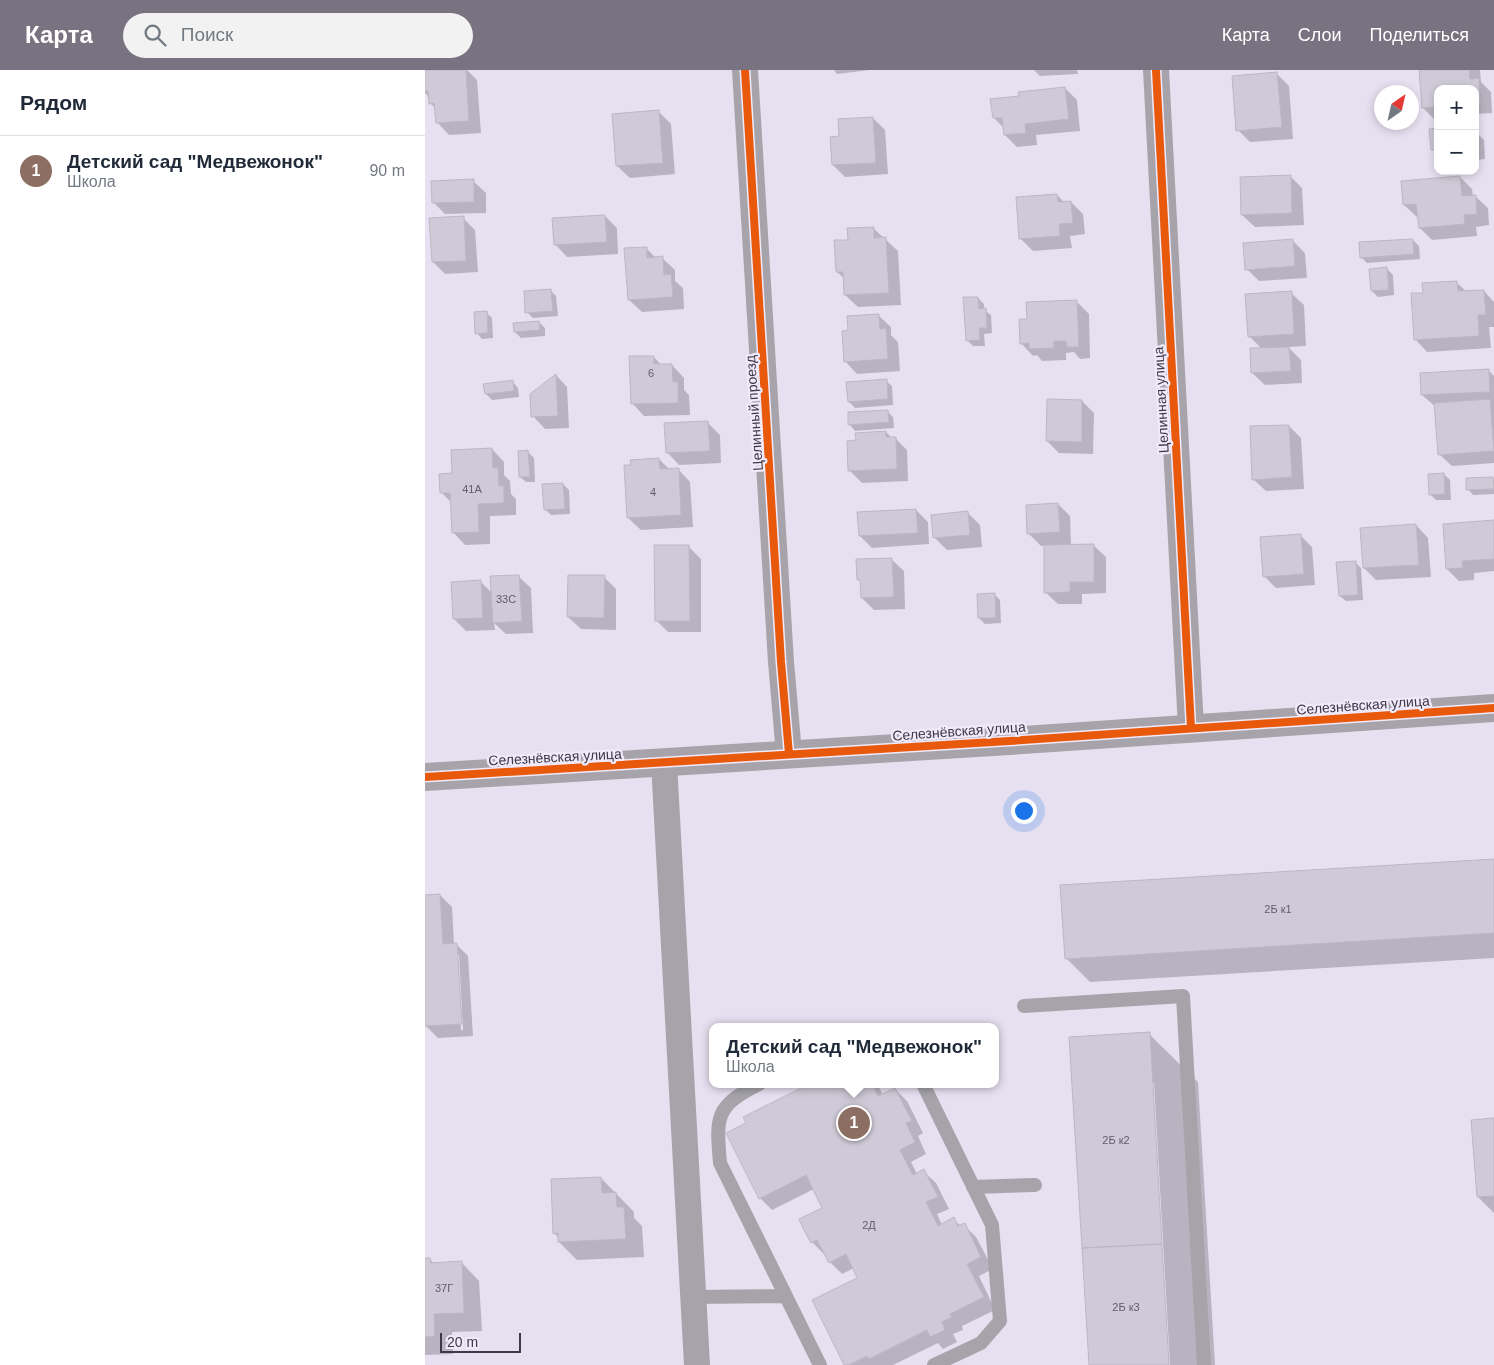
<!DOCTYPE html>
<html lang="ru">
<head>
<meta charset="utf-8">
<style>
  :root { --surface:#fff; --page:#f2f2f3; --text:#1f2937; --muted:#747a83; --line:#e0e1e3; --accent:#797381 }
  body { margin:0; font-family:Arial,sans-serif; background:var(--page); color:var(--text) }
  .controls { position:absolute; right:15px; top:15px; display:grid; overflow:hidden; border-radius:10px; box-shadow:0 2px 8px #0003 }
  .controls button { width:45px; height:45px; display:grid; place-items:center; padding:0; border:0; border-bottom:1px solid var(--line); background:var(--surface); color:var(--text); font:25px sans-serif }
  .compass { position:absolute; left:949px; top:15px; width:45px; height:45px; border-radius:50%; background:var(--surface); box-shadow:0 2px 8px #0003; rotate:34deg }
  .scale { position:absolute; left:15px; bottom:12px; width:81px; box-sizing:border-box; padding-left:5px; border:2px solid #3e3945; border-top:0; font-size:14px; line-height:18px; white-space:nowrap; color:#3e3945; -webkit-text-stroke:4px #f1eafb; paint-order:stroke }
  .you { position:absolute; left:598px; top:740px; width:18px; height:18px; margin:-12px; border:4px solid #fff; border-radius:50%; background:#1a73e8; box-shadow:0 0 0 8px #1a73e833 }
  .badge { display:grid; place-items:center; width:32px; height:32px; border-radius:50%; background:var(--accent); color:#fff; font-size:16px; font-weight:700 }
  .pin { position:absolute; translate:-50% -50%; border:2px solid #fff; box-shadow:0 1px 5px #0006 }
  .popup { position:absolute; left:284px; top:953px; width:290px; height:65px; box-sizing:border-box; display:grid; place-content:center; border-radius:10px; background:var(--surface); filter:drop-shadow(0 1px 4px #0005); font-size:16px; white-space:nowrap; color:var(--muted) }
  .popup b { font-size:19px; color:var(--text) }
  .popup::after { content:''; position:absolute; left:50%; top:100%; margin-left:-10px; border:10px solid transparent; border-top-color:var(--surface) }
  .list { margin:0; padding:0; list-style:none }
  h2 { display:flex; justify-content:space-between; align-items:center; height:65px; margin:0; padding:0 20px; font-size:21px }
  h2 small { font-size:16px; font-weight:400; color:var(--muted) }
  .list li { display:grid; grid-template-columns:32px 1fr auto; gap:15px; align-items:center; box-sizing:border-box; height:70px; padding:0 20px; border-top:1px solid var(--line) }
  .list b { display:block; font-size:19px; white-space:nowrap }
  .list p { margin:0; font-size:16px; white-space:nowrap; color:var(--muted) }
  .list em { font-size:16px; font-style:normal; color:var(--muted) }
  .icon { flex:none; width:28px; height:28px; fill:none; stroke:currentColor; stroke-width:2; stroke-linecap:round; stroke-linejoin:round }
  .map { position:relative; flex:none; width:1069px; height:1295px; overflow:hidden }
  header { display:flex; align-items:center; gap:30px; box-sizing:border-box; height:70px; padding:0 25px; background:var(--accent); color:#fff }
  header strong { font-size:24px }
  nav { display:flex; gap:28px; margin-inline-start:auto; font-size:18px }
  .search { width:350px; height:45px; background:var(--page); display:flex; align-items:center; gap:12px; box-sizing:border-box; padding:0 18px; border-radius:28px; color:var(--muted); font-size:19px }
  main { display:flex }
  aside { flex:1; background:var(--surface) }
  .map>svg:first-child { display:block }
  .shadow { fill:#0003; fill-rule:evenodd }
  .building { fill:#cfcad7; stroke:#bdb7c4 }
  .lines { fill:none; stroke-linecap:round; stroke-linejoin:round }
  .service { stroke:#a6a4aa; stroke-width:14 }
  .minor { stroke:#a6a4aa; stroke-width:26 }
  .tertiary { stroke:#a6a4aa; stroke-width:28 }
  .cycleway-casing { stroke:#f1eafb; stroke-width:11 }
  .cycleway { stroke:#e8590c; stroke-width:8 }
  .labels { text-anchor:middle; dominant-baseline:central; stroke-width:4.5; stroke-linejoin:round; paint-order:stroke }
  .number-label { font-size:11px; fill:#625d6a }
  .street-label { font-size:14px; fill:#3e3945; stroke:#f1eafb }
</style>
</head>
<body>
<header>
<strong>Карта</strong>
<div class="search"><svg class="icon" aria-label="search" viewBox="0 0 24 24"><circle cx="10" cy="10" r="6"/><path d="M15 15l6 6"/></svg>Поиск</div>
<nav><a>Карта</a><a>Слои</a><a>Поделиться</a></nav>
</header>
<main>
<aside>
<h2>Рядом<small></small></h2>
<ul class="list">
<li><span class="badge" style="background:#8d6e63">1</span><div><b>Детский сад &quot;Медвежонок&quot;</b><p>Школа</p></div><em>90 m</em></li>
</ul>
</aside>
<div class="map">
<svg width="1069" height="1295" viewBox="0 0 1069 1295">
  <rect width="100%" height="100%" fill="#e7e0f1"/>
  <!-- shadow -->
  <path class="shadow" d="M0,0H42L52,10L56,63L24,65L12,52L11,39L5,33V28L0,23Z
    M409,0H445L412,4Z
    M609,0H652L653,4L615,6Z
    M996,0H1055L1056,12L1066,22L1067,43L1050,44V19H1013V50H1010L998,38Z
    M852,4L864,16L868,69L825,72L813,60Z
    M640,18L652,30L655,61L611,65L612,75L592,77L580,65L579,58L569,48L595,27Z
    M234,42L246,54L250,104L205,108L192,96Z
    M448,48L460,60L463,104L420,107L408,95L416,67Z
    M1013,60V85L1007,79Z
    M1050,61L1059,70L1060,89L1050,90Z
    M865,106L877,118L879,155L830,157L817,145Z
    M1035,107L1047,119L1048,126H1050L1063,138L1064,155L1051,157L1052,166L1007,170L995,158L994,147H992L979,135Z
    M48,111L61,123V143L20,144L8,132Z
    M632,125L639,132H646L658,144L660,164L645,166L647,178L608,181L596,169L592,128Z
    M180,146L192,158L193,184L142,187L130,174Z
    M38,148L50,160L53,202L20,204L8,192Z
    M448,158L473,181L476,235L433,237L420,225V209L412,202L424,171Z
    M988,170L994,176L995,189L942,193L936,187Z
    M868,171L880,183L882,208L834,211L822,199Z
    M221,178L231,188H237L250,200V211L258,218L259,239L217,242L204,230Z
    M962,199L968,205L969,225L953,227L947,221Z
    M1032,213L1042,222L1059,221L1069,232V257H1064L1066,278L1002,282L990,269L999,224Z
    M125,220L131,226L133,246L108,248L102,242Z
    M866,223L879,235L881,276L863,277L876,290L877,313L840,315L827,303L837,279L824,266Z
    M553,228L559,234V240L566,245L567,263L559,264L560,276H548L542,270Z
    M651,231L664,244L665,288L655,289L649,282L641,283V290L617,291L612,285L608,286L596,273L603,250Z
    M61,242L67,248L68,268L57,269L52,263Z
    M453,245L466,257V265L473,272L475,301L432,304L420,291L425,261Z
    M114,252L120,258V266L96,268L90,262V254Z
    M229,287L237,296L247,295L259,308V320L264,325L265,345L219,346L207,333Z
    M1063,300L1069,306V393L1027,396L1014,384L1011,337L997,325Z
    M131,305L142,317L144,358L120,359L108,346Z
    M461,311L467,316L468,335L430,338L424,332L423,314Z
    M88,312L93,318L94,327L67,330L61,324Z
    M657,331L669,343L668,384L634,383L622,371Z
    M462,341L468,347L469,358L430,361L425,355Z
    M283,353L295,365L296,393L254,395L242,382Z
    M864,356L876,368L879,419L841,421L828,409Z
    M461,362L467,368H470L482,380L483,411L437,413L425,401L432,371Z
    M67,379L79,392V405L85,411L86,424L91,429V445L65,446V474L40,475L28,462L27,433L16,422L28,405Z
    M103,382L109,388L110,412H101L95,407Z
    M234,389L245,400L253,399L265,412L268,457L216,460L203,448Z
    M1019,404L1025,410L1026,430H1011L1005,424Z
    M1068,408L1069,409V424L1048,425L1043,419Z
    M138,414L144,420L145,444L126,445L120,439Z
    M633,434L645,446L646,475H668L681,487V523L657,524V534H633L620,522V476H616L604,464Z
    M491,440L503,452L504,474L447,478L435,466Z
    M543,443L555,455L557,477L522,480L509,467Z
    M1069,451V501L1049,503V510L1034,511L1022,499Z
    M991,455L1003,468L1006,507L951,510L939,498Z
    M875,465L887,477L890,515L851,518L839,506Z
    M263,476L276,489V562H243L231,550Z
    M466,489L479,501L480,539L449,540L437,528V513L434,510Z
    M930,492L936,498L938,530L921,531L915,526Z
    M93,506L106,518L108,563L81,564L69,553L70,560L41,561L29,549L56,512L67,523Z
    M179,507L191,519V560L156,559L143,547Z
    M570,525L575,530L576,553L560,554L554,548Z
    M1069,790V888L665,912L641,888Z
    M15,825L27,837L29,874H31L43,886L48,966L13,968L1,956L0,826ZM31,885H34L38,960H36Z
    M724,964L773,1012L790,1295H745L729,1013H726L743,1295H665Z
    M386,1014H392L394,1017L399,1014H452L458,1025L470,1019L482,1031L498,1063L493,1066L501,1084L486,1092L492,1104L498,1101L511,1113L524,1139L512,1144L517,1155L528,1149L536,1156L539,1155L551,1167L568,1199L554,1206L570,1240L537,1256L538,1260L528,1264L532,1272L518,1279L513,1273L468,1295H420L434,1209L429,1198L417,1204L405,1192L400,1183L399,1184L387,1172L399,1139L389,1119L347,1140L335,1128L323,1053Z
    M1069,1049V1143L1053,1127Z
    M176,1108L209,1142V1148L217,1156L219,1187L152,1190L134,1172V1168L129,1163Z
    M5,1189L9,1194L36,1192L54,1211L57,1261L27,1262L28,1284L0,1285V1190Z"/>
  <!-- building -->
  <path class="building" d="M0,0H41L44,51L11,53L9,33L4,34L3,21H0Z
    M994,0H1044L1045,9L1054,8L1055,32H1050V19H1013V37L997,38Z
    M852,2L857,57L811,61L807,6Z
    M640,17L644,49L600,54L601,63L579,65L577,48H568L565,29L594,26L593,22Z
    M234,40L238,93L191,96L187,44Z
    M448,47L451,93L407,95L405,67L414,66L413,49Z
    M1013,58V79L1006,80L1004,59Z
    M866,105L867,143L816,145L815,107Z
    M1035,106L1037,126L1051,125L1052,144L1039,145L1040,154L994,158L991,134L978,135L976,111Z
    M49,109V132L7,133L6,111Z
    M632,124L633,132L646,131L648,153L634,154L635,166L594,169L591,127Z
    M180,145L182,172L129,175L127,148Z
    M39,146L41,191L7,192L4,148Z
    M449,157V168L461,167L464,223L419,225L418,202H411L409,170H423L422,158Z
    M868,169L870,196L820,200L818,173Z
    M988,169L989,184L935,188L934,172Z
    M222,177V188L238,186L239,205L246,204L248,227L203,230L199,178Z
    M962,197L964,220L946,221L944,199Z
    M1032,211L1033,221L1059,220L1061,245H1053L1054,266L989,270L986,223H998L997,213Z
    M126,219L128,241L100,243L99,221Z
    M867,221L869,264L823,267L820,224Z
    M538,227H553L554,239L561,238L562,258H554L555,270L541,271Z
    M652,230L654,277H642L641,271H629V278L604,279V273L595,274L594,249H602L601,232Z
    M62,241L63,263L50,264L49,242Z
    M454,244L455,259L461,258L463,289L419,292L417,261L423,260L422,246Z
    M114,251L115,260L89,262L88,253Z
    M864,277L866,301L826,303L825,278Z
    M204,286H229V294H247L248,312H253V333L206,334Z
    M1064,299L1065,322L996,325L995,303Z
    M131,304L133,346L106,347L105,324Z
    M462,309L463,329L423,332L421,312Z
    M88,310L89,321L60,324L58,314Z
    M622,329L657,330V372L621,371Z
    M1065,329L1069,381L1013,385L1009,333Z
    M463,340L464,352L423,355V342Z
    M283,351L285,381L241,383L239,353Z
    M864,355L867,407L827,410L825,356Z
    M461,361V367H471L472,399L423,401L422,371L431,370L430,363Z
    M67,378L68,398H73L74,416H79V433L53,434L54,462L27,463L25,423H15L14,404L27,403L26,380Z
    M103,380L105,407H94L93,381Z
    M234,388L235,399L254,398L256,445L202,448L199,395H206L205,390Z
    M1019,403L1020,424L1004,425L1003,404Z
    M1068,407L1069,419L1041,420V408Z
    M138,413L140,439L119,440L117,414Z
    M633,433L635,462L602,464L601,435Z
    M491,439L493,463L434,466L432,442Z
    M543,441L545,465L508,468L506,445Z
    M1069,450V489L1037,491L1038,498L1021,499L1018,454Z
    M991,454L994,495L938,498L935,458Z
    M876,464L879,504L838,507L835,467Z
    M669,474V512H645V522L619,523V475Z
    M229,475H264L265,551H230Z
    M467,488L469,527L436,528L435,510H432L431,489Z
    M931,491L933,525L914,526L911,492Z
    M94,505L97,551L68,553L65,506Z
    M143,505H180L179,548L142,547Z
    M56,510L58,548L28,549L26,512Z
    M570,523L571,548H553L552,524Z
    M1069,789V863L640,889L635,815Z
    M15,824L18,874L32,873L37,954L0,956V825Z
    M725,962L737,1174L657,1178L644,967Z
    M384,1014H392L393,1016L396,1014H447L453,1026L470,1018L487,1051L481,1053L490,1072L475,1080L488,1105L499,1099L513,1127L501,1132L513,1156L529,1147L533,1156L540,1153L556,1187L542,1194L559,1227L525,1244L527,1247L517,1252L520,1260L505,1267L502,1260L444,1289L442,1286L424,1295H419L387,1230L432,1208L421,1184L404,1193L392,1170L386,1173L380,1162L374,1149L397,1138L381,1105L334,1129L301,1063L321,1053L318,1047Z
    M1069,1048V1126L1052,1127L1046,1050Z
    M176,1107L177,1123L191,1122L192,1137H199L201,1169L133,1172V1163L128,1164L126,1109Z
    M737,1174L744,1295H664L657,1178Z
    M0,1188H5L6,1193L37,1191L39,1243L9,1244L10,1266L0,1267Z"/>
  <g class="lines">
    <!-- service -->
    <path class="service" d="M599,936L758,926L779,1295
      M334,1014C290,1036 291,1047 295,1093L395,1295
      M498,1014L567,1155L575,1251L556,1273L509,1295
      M548,1117L610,1115
      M267,1227L361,1226"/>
    <!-- minor -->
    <path class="minor" d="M320,0L356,592L364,684
      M731,0L766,658
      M239,693L272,1295"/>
    <!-- tertiary -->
    <path class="tertiary" d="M0,707L584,671L1069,638"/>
    <!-- cycleway casing -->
    <g class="cycleway-casing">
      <path id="cycleway" d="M320,0L356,592L364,684
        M731,0L766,658
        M0,707L584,671L1069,638"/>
    </g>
    <!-- cycleway -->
    <use href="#cycleway" class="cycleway"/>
  </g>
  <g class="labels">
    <!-- number labels -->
    <g class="number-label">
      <text x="226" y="303">6</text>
      <text x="47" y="419">41А</text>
      <text x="228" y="422">4</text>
      <text x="81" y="529">33С</text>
      <text x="853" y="839">2Б к1</text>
      <text x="691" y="1070">2Б к2</text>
      <text x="444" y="1155">2Д</text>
      <text x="19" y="1218">37Г</text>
      <text x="701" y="1237">2Б к3</text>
    </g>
    <!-- street labels -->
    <g class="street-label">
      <text transform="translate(736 330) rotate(-93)">Целинная улица</text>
      <text transform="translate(329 343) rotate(-94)">Целинный проезд</text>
      <text transform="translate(938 635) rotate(-4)">Селезнёвская улица</text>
      <text transform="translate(534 661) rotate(-4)">Селезнёвская улица</text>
      <text transform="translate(130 687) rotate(-3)">Селезнёвская улица</text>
    </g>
  </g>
</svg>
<div class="controls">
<button>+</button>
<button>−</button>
</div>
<svg class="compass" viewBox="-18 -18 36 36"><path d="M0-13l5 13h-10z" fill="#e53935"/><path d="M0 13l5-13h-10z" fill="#747a83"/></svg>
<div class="scale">20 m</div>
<div class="you"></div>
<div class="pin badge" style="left:429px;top:1053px;background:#8d6e63">1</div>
<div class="popup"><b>Детский сад &quot;Медвежонок&quot;</b>Школа</div>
</div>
</main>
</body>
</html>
